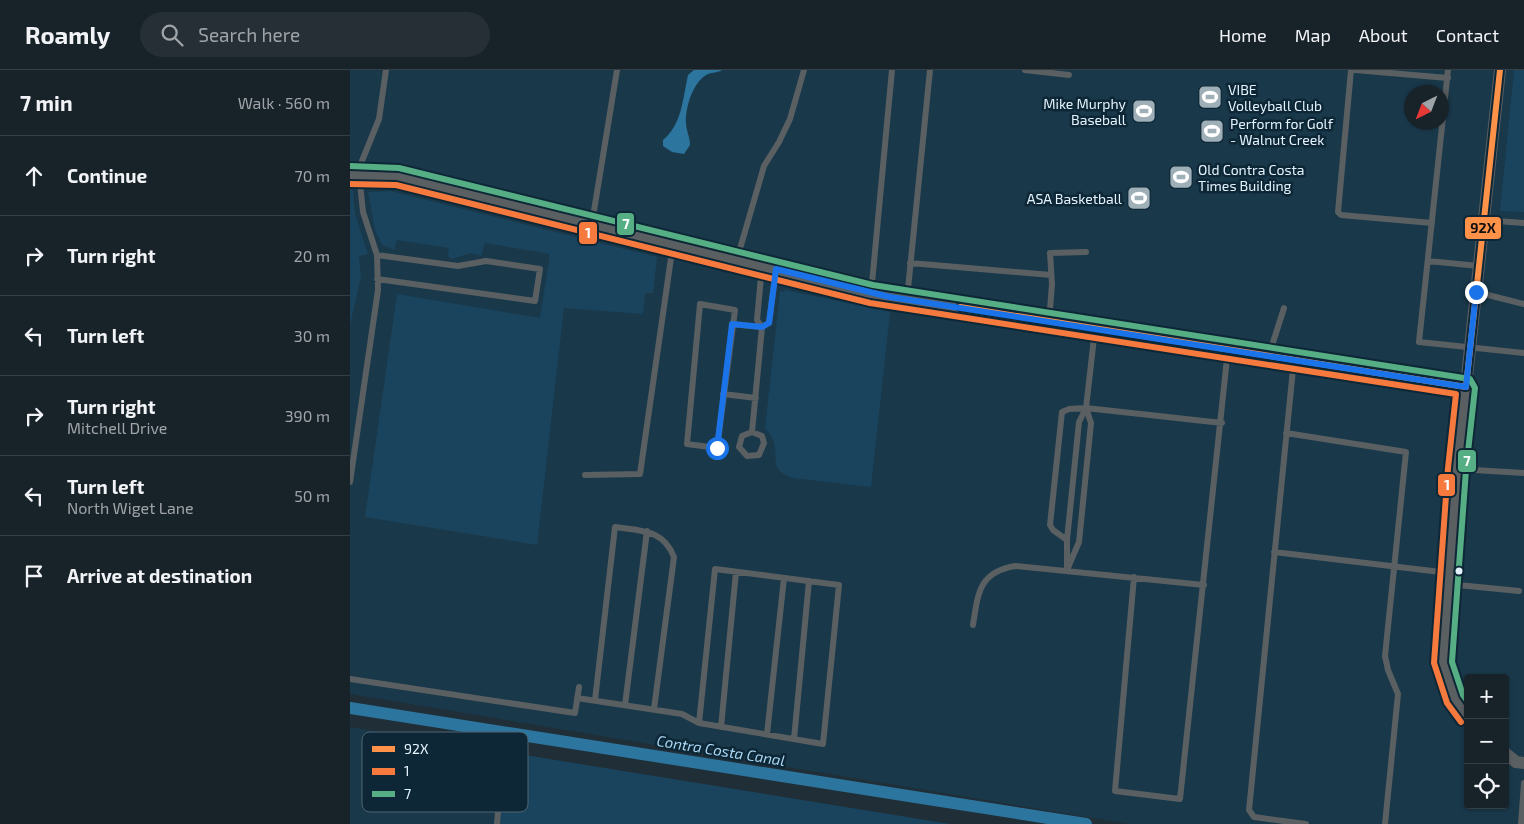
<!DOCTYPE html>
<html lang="en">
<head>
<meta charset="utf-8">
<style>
  :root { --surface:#182229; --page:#252f35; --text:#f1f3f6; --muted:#9fa4a8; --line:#363f46 }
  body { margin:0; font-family:"Exo 2",sans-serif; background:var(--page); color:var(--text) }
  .controls { position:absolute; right:15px; bottom:15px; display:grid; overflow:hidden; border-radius:5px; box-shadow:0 1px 4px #0004 }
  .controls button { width:45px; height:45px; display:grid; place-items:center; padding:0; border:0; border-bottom:1px solid var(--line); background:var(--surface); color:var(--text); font:25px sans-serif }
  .compass { position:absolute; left:1054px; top:15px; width:45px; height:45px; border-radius:50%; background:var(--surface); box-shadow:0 1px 4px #0004; rotate:222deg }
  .stop { position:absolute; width:15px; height:15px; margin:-11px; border:4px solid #1a73e8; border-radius:50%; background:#fff }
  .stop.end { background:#1a73e8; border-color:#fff; box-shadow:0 1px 5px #0008 }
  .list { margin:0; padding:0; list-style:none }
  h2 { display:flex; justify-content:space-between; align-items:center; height:65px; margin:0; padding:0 20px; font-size:21px }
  h2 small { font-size:16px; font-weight:400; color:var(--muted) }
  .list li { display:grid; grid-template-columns:32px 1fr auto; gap:15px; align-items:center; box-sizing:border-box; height:80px; padding:0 20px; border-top:1px solid var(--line) }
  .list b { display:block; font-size:19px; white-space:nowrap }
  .list p { margin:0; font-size:16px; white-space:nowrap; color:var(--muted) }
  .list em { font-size:16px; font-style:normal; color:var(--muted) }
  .icon { flex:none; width:28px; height:28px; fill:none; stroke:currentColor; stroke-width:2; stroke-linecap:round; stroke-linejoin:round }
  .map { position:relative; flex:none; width:1174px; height:754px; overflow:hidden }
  header { display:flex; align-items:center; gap:30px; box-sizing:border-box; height:70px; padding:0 25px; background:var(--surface); border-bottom:1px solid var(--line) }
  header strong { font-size:24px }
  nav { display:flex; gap:28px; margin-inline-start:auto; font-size:18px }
  .search { width:350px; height:45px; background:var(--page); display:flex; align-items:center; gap:12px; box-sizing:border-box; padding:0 18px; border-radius:28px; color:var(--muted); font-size:19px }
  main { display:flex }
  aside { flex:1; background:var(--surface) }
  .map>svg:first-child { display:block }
  .built { fill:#19384a; fill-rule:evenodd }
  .grass { fill:#1a445d }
  .water { fill:#2c759e }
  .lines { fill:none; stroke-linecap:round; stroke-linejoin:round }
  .canal { stroke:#2c759e; stroke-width:12 }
  .service { stroke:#5a5f62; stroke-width:6 }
  .minor { stroke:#5a5f62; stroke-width:12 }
  .bus-1-casing { stroke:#0d2736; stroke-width:10 }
  .bus-2-casing { stroke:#0d2736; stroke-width:10 }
  .bus-3-casing { stroke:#0d2736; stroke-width:10 }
  .bus-1 { stroke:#ff9249; stroke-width:6 }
  .bus-2 { stroke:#f6793e; stroke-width:6 }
  .bus-3 { stroke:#56ae85; stroke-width:6 }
  .route { stroke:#1a73e8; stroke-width:6 }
  .bus-dot { fill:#e4f4fe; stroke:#0d2736; stroke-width:2 }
  .labels { text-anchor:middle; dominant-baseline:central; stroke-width:5; stroke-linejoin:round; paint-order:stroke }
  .poi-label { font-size:14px; fill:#e4f4fe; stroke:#0d2736; text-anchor:start }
  .water-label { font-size:15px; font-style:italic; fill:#aad7f4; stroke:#0d2736 }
  .key { fill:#0d2736; stroke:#4e6472; stroke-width:1 }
  .key-label { font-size:14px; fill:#e4f4fe }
  .line-badge { stroke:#0d2736; stroke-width:2 }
  .badge-label { font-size:14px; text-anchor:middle; font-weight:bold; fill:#fff }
  .pale-badge-label { font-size:14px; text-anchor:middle; font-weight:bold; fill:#111 }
</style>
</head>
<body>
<header>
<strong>Roamly</strong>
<div class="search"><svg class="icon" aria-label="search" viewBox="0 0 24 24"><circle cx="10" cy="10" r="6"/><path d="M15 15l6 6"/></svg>Search here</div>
<nav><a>Home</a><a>Map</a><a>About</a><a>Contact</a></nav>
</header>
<main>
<aside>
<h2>7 min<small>Walk · 560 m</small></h2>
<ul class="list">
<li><svg class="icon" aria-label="ahead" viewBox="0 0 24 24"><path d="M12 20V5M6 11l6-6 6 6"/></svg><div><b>Continue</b></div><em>70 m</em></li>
<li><svg class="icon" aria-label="right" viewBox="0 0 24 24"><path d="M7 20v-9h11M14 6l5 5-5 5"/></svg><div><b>Turn right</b></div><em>20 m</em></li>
<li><svg class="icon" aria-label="left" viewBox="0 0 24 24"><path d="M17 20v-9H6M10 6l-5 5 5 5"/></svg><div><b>Turn left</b></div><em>30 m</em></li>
<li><svg class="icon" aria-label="right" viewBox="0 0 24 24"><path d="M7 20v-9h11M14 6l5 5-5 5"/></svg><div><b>Turn right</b><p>Mitchell Drive</p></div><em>390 m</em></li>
<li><svg class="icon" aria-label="left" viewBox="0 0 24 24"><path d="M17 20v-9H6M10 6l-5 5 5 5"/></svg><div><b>Turn left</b><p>North Wiget Lane</p></div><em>50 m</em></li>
<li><svg class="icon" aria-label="arrive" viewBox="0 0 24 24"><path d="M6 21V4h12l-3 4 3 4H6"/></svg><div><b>Arrive at destination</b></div></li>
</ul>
</aside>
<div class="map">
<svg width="1174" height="754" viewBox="0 0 1174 754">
  <rect width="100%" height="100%" fill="#202e37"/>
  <!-- built -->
  <path class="built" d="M0,0H1174V754H778L0,624ZM1062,22H1092V52H1062ZM1118,608H1155V735H1118Z
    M0,657L154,682L600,754H0Z"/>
  <!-- grass -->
  <path class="grass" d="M1164,0H1174V142L1150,141Z
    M0,120H3L5,144L18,184L9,186L11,206L0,255Z
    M40,121L307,187L303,223H295L293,244L214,238L187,475L15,447L47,224L190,248L200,184L135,173L131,186L121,183L101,189L98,186L99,178L47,170L44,180L32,175L25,160L18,122Z
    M435,220L540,242L521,417L443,408C416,399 431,386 422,368C421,364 417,361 415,358L430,221L434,222Z
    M156,682L600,754H149Z"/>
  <!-- water -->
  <path class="water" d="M344,0H372C368,3 362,2 358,4C343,11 335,38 336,53C336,60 340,67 340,75L334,84L322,82L313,76V70C332,55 333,27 338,5Z"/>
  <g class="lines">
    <!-- canal -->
    <path class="canal" d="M0,638L736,754"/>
    <!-- service -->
    <path class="service" d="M675,0L719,5
      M1001,0L988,142L991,145L1082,153
      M1005,0L1098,8
      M1098,0L1069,272L1174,283
      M1133,150L1174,153
      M242,153L267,0
      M27,185L108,196L136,191L190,199L185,231L27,209
      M387,189L414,96L429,72L440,49L454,0
      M1078,191L1129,196
      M560,193L701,205
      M412,196L407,250L412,257L419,253L426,199
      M1126,222L1174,234
      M521,224L542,0
      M557,229L580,0
      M350,234L385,240L367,378L337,374Z
      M699,252L702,214L700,183L736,182
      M382,254L412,257L402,362
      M745,259L736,338L872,353
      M919,285L934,238
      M944,289L899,740L904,747L956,754
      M373,324L406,328
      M736,338L741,353L729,472L717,500V470L729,352Z
      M402,362L412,366L414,373L409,385L397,386L389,377L392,366Z
      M936,363L1056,382L1035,586L1038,600L1048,624L1035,754
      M1107,399L1174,403
      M235,405L290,404L323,174
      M0,412L28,220L27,185L13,142L9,104L12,91L29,49L36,0
      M717,470L703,460L700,455L712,342L719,339L736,338
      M924,482L1099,503
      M784,507L765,721L830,729L878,279
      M1098,514L1169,521
      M623,555C628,523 629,502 665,496L854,515
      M0,609L225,643L229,617
      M227,628L332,644L349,653L473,674L489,515L365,499L349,653
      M245,630L265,457C291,461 313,459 324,487L304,639
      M275,635L297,461
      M371,657L386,502
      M417,664L434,508
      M444,669L459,511
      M147,754L154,672
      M1171,754L1174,713"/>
    <!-- minor -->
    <path class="minor" d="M0,105L47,106L521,224L1116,317
      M1118,647L1105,629L1093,593L1107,399L1150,0
      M1155,683L1166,692L1174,693"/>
    <!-- bus-1 casing -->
    <g class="bus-1-casing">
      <path id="bus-1" d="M610,237L1116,317
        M1116,317L1150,0"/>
    </g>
    <!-- bus-2 casing -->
    <g class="bus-2-casing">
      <path id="bus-2" d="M0,114L46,115L520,233L1106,324L1098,398L1084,593L1097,633L1111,652"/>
    </g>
    <!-- bus-3 casing -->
    <g class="bus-3-casing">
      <path id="bus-3" d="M0,96L49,98L523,215L1120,309L1125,318L1116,400L1102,592L1113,625L1118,632"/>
    </g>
    <!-- bus-1 -->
    <use href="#bus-1" class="bus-1"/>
    <!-- bus-2 -->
    <use href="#bus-2" class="bus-2"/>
    <!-- bus-3 -->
    <use href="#bus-3" class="bus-3"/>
  </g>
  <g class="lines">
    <!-- route -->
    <path class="route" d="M367,378L382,254L412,257L419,253L426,199L540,227L1116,317L1126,222"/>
  </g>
  <!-- icons -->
  <defs>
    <g id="stadium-square" transform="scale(1.25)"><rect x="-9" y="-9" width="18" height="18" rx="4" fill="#9fafb8" stroke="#0d2736"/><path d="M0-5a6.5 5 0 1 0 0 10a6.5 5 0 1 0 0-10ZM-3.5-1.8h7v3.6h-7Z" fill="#fff"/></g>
  </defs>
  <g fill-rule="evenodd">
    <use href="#stadium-square" x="860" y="27"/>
    <use href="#stadium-square" x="794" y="41"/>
    <use href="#stadium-square" x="862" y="61"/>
    <use href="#stadium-square" x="831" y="107"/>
    <use href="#stadium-square" x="789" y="128"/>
  </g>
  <!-- markers -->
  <circle class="bus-dot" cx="1109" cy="501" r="4.5"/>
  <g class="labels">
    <!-- poi labels -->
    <g class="poi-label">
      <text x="878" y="19">VIBE<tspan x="878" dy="16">Volleyball Club</tspan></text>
      <text x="776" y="33" text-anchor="end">Mike Murphy<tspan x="776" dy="16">Baseball</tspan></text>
      <text x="880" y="53">Perform for Golf<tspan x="880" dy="16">- Walnut Creek</tspan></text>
      <text x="848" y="99">Old Contra Costa<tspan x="848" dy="16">Times Building</tspan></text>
      <text x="772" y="128" text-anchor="end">ASA Basketball</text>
    </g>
    <!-- water labels -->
    <g class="water-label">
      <text transform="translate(371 680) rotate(9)">Contra Costa Canal</text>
    </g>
  </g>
  <!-- legend -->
  <rect x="12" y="662" width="166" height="80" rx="8" class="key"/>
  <rect x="22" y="676" width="23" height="6" fill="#ff9249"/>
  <rect x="22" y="698" width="23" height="7" fill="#f6793e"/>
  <rect x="22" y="721" width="23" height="6" fill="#56ae85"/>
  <g class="key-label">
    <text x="54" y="684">92X</text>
    <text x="54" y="706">1</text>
    <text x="54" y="729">7</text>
  </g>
  <g class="line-badge">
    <rect x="266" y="142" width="19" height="24" rx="5" fill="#56ae85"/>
    <rect x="1114" y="146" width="38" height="24" rx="5" fill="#ff9249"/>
    <rect x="228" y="151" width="20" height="24" rx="5" fill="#f6793e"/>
    <rect x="1107" y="379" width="20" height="24" rx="5" fill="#56ae85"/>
    <rect x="1087" y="403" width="19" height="24" rx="5" fill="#f6793e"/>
  </g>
  <g class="badge-label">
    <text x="276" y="159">7</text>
    <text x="238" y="168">1</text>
    <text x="1117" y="396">7</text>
    <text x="1097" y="420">1</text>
  </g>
  <g class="pale-badge-label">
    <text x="1133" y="163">92X</text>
  </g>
</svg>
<div class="controls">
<button>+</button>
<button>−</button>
<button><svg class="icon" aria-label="locate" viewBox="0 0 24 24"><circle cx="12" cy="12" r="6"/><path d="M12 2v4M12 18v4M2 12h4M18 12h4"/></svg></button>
</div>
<svg class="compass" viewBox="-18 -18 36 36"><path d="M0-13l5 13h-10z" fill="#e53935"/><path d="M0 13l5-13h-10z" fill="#9fa4a8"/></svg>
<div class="stop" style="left:367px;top:378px"></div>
<div class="stop end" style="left:1126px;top:222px"></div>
</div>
</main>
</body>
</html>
